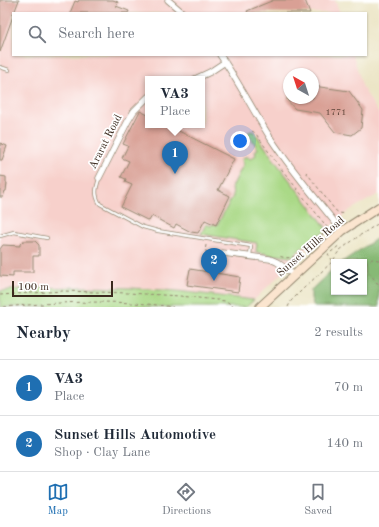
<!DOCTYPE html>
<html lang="en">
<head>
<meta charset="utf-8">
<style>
  :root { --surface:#fff; --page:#f2f2f3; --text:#1f2937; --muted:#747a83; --line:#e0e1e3; --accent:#1f6fb2 }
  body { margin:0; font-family:"Old Standard TT",serif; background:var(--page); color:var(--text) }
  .controls { position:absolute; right:12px; bottom:12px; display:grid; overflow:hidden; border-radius:0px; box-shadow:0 1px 3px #0004 }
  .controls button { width:36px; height:36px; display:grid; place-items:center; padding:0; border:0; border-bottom:1px solid var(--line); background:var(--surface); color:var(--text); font:20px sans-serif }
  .compass { position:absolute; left:283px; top:68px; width:36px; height:36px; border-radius:50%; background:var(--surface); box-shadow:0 1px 3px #0004; rotate:321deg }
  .scale { position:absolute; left:12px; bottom:10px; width:101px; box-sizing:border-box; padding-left:4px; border:2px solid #3b2a1e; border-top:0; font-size:11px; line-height:14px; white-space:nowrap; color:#3b2a1e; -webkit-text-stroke:3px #fff; paint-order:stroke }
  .you { position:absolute; left:240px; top:141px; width:14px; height:14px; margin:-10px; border:3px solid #fff; border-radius:50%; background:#1a73e8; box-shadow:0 0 0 6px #1a73e833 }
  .badge { display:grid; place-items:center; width:26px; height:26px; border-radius:50%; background:var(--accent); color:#fff; font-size:13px; font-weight:700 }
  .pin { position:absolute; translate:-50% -33px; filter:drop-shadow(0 1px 2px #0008) }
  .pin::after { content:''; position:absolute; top:21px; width:14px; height:12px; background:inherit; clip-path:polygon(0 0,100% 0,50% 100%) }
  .popup { position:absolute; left:145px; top:76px; width:60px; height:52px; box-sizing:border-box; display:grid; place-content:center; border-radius:0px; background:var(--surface); filter:drop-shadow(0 1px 3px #0005); font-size:13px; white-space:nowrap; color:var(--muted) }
  .popup b { font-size:15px; color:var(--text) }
  .popup::after { content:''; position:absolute; left:50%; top:100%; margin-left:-8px; border:8px solid transparent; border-top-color:var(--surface) }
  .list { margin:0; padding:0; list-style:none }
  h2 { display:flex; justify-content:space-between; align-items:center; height:52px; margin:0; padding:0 16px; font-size:17px }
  h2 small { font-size:13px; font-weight:400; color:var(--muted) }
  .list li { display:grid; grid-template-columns:26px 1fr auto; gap:12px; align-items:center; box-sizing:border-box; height:56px; padding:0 16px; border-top:1px solid var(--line) }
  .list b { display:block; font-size:15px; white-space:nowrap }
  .list p { margin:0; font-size:13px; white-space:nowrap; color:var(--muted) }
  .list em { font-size:13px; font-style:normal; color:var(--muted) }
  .icon { flex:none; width:22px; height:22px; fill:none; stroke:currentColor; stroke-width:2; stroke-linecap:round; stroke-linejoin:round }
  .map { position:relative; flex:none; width:379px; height:307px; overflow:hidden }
  .search { position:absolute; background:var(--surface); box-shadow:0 1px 3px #0004; left:12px; right:12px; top:12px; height:44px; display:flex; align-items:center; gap:10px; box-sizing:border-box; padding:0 14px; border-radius:0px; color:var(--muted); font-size:15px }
  .sheet { height:164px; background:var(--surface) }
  nav { display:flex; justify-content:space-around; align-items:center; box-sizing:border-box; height:56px; border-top:1px solid var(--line); background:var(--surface); font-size:11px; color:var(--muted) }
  nav a { display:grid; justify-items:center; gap:2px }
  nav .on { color:var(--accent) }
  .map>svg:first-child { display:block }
  .built { fill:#f7d0cb; fill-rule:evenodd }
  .green { fill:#aad987; stroke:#728252 }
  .forest { fill:#87b974; stroke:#617249 }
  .building { fill:#d9a095 }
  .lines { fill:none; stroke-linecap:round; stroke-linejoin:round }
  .lane-casing { stroke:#938770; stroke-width:4 }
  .street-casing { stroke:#938770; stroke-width:7 }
  .secondary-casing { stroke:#938770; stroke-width:10 }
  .path { stroke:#938770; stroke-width:1; stroke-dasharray:3 3; stroke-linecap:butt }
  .lane { stroke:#fff; stroke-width:2.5 }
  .street { stroke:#fff; stroke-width:5.5 }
  .secondary { stroke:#fbe5cf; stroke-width:8 }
  .labels { text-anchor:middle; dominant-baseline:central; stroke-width:3.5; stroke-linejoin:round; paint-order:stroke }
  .number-label { font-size:9px; fill:#62483c }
  .street-label { font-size:11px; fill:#3b2a1e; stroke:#fff }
</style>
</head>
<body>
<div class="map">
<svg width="379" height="307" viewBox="0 0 379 307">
  <rect width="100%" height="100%" fill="#fff"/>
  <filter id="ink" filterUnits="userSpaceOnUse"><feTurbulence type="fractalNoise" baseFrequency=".025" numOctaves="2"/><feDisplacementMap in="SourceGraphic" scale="8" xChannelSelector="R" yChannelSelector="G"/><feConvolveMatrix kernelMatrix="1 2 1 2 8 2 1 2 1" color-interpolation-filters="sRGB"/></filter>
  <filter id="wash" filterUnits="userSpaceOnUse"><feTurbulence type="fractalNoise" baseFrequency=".012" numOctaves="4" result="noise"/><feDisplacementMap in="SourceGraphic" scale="16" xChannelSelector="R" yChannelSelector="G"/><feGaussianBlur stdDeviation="0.9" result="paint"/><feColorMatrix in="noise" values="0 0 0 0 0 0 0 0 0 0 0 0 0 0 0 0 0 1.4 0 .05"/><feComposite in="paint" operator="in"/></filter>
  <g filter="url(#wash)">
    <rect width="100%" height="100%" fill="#ebe4c3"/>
    <!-- built -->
    <path class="built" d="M0,0H335L340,13H13V55H353L363,88L379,114V194L350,210L323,233L254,300L177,291L131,288L83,287L32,288L0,291ZM289,74H313V98H289ZM148,79H202V125H148Z"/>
    <!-- green -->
    <path class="green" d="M251,131L254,132L256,134L275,161L325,226L326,230L323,233L315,236L293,256L289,257L277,255L275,257L268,254L256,252L257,243L201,234L206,224L211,226L212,224L217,225L233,196L232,187L243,165L242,159L247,156L250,159L256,155L255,151L258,149L250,136L245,138L244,137V135Z
      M83,287L131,288L177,291L254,300L246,307H0V291L32,288Z"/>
    <!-- forest -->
    <path class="forest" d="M379,237V307H314L311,298V290L334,268V292H364V262H342Z"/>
    <g id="blocks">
      <!-- building -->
      <path class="building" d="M0,0H19L14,13H13V16L0,52Z
        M79,0H113L118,2L116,6L129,11L128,13H70L75,1L78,2Z
        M274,0H305L310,13H248L247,11Z
        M313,86L349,91L363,110L361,128L352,135L335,132L320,113L295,109L287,100L288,95H289V98H313Z
        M140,111L148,115V125H167L234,159L218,190L230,196L216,225L205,220L198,233L191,232L176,224L174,228L152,216L149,221L121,207L132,185L125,182L126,179L121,177L129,161L122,158L128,146L123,144Z
        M0,143L7,146L2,160H0Z
        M0,176L6,177V183H7L6,191H5L3,197H0Z
        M23,241H35L39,245V256H33V272H13V277L0,276V249L3,245L20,246V244Z
        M190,269L240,277L238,292L187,285Z"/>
    </g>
  </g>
  <g filter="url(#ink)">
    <use href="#blocks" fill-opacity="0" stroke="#938770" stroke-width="1"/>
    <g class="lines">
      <!-- lane casing -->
      <g class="lane-casing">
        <path id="lane" d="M0,67L9,70
          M99,179C96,188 94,195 100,204L143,227L158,231L251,246L250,256
          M0,236L14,232L47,238"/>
      </g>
      <!-- street casing -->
      <g class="street-casing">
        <path id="street" d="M168,0L183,13
          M220,55C239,82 253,111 271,139C292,171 318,201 342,231
          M195,79L210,72L225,62
          M99,178L128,121L134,111L148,97
          M223,253L270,259L277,262L294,275"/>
      </g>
      <!-- secondary casing -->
      <g class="secondary-casing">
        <path id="secondary" d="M260,307L342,231L379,207"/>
      </g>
      <!-- path -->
      <path class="path" d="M252,131L254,132L256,134L276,162L327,227L328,229L326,233C323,235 318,236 314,238C302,247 298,263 279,256
        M306,172L335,210L339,213L346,214
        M206,245L205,251L217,253
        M331,252L340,245
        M329,254H328L333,261
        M379,260L372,259L367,262L366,268L377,283L379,284
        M0,295L63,291L128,293L180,296L226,301L232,305L233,307
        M4,307C59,302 118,299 173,307
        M288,307L291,301L304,288L333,261L337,254L340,250L359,236L379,223"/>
      <!-- lane -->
      <use href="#lane" class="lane"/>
      <!-- street -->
      <use href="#street" class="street"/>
      <!-- secondary -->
      <use href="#secondary" class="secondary"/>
    </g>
  </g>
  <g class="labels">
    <!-- number labels -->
    <g class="number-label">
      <text x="336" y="112">1771</text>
    </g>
    <!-- street labels -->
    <g class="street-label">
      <text transform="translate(106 142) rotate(-63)">Ararat Road</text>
      <text transform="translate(311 247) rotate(-41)">Sunset Hills Road</text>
    </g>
  </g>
</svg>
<div class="controls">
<button><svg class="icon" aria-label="layers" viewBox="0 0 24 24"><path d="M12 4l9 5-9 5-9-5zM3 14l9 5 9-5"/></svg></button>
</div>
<svg class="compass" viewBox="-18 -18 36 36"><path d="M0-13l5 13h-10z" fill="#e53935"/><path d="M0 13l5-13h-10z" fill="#747a83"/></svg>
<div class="scale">100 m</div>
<div class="you"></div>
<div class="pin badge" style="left:175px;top:174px">1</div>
<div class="popup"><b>VA3</b>Place</div>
<div class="pin badge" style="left:214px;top:281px">2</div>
<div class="search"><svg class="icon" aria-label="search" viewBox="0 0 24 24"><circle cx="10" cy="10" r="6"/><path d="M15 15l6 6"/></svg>Search here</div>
</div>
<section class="sheet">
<h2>Nearby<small>2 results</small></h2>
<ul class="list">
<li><span class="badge">1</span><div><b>VA3</b><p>Place</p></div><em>70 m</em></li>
<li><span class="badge">2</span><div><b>Sunset Hills Automotive</b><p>Shop · Clay Lane</p></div><em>140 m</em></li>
</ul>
</section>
<nav>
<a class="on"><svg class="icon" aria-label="map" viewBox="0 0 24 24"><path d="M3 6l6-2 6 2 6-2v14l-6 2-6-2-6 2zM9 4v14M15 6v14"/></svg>Map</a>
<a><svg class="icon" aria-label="directions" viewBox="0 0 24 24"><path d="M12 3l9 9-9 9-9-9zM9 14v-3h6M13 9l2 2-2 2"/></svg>Directions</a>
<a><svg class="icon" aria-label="saved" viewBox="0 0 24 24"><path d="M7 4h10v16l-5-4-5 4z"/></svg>Saved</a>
</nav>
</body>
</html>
